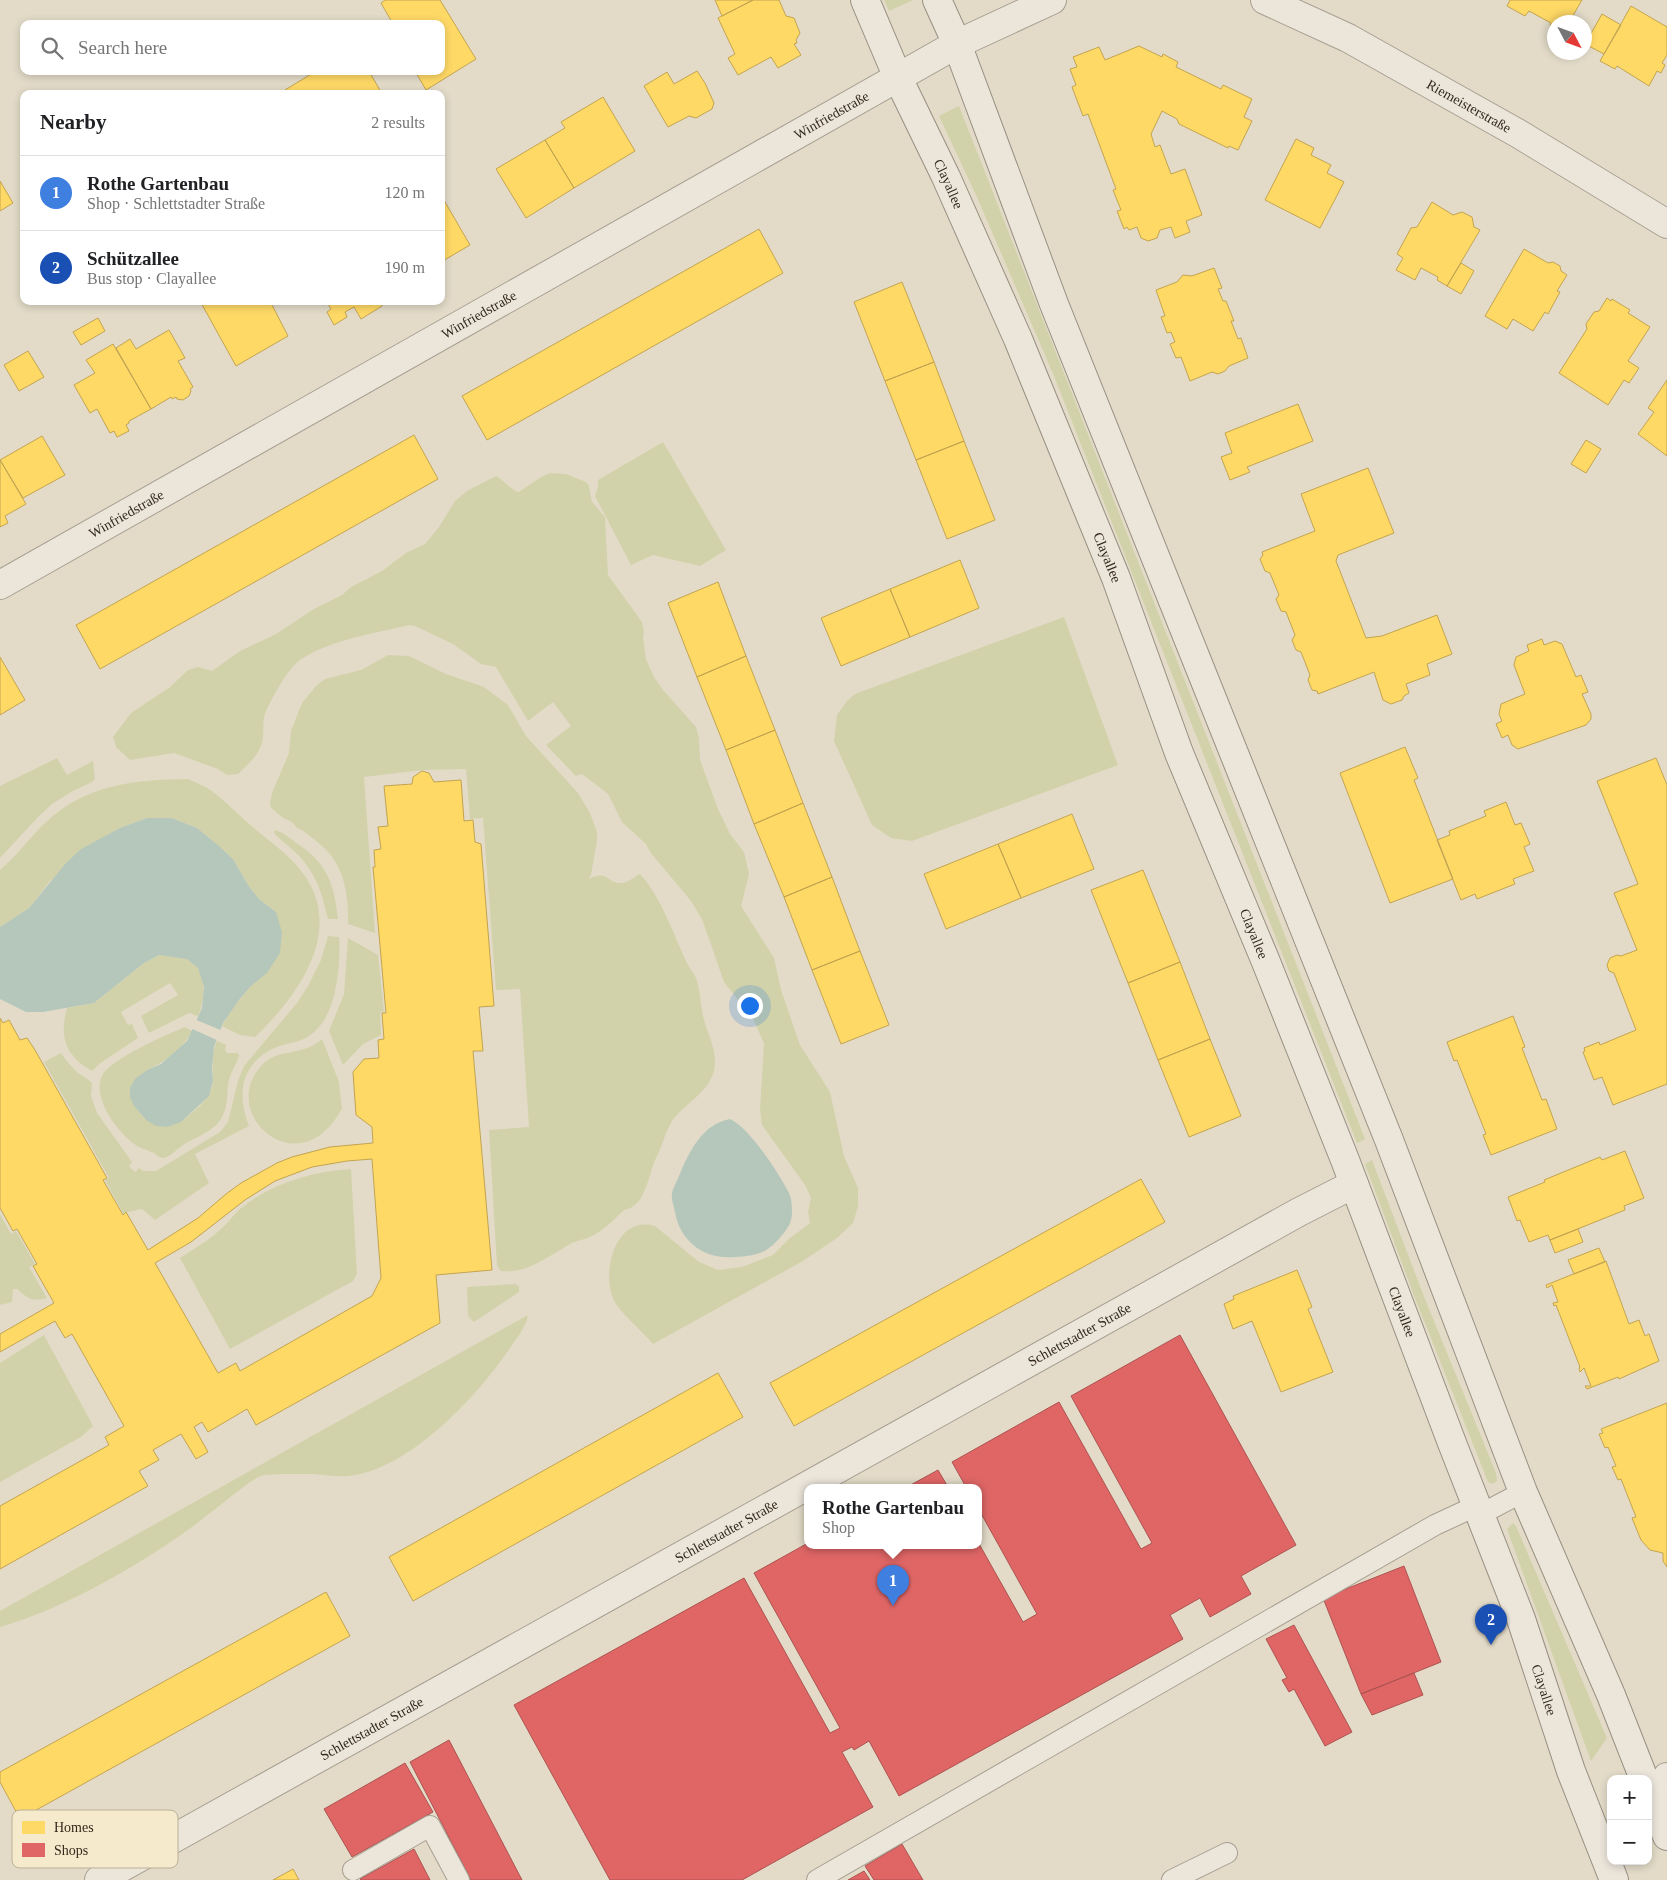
<!DOCTYPE html>
<html lang="en">
<head>
<meta charset="utf-8">
<style>
  :root { --surface:#fff; --page:#f6f6f6; --text:#202124; --muted:#757577; --line:#e0e0e0; --accent:#2563eb }
  body { margin:0; font-family:Georgia,serif; background:var(--page); color:var(--text) }
  .controls { position:absolute; right:15px; bottom:15px; display:grid; overflow:hidden; border-radius:10px; box-shadow:0 2px 8px #0003 }
  .controls button { width:45px; height:45px; display:grid; place-items:center; padding:0; border:0; border-bottom:1px solid var(--line); background:var(--surface); color:var(--text); font:25px sans-serif }
  .compass { position:absolute; left:1547px; top:15px; width:45px; height:45px; border-radius:50%; background:var(--surface); box-shadow:0 2px 8px #0003; rotate:131deg }
  .you { position:absolute; left:749px; top:1005px; width:18px; height:18px; margin:-12px; border:4px solid #fff; border-radius:50%; background:#1a73e8; box-shadow:0 0 0 8px #1a73e833 }
  .badge { display:grid; place-items:center; width:32px; height:32px; border-radius:50%; background:var(--accent); color:#fff; font-size:16px; font-weight:700 }
  .pin { position:absolute; translate:-50% -41px; filter:drop-shadow(0 1px 2px #0008) }
  .pin::after { content:''; position:absolute; top:26px; width:18px; height:15px; background:inherit; clip-path:polygon(0 0,100% 0,50% 100%) }
  .popup { position:absolute; left:804px; top:1484px; width:178px; height:65px; box-sizing:border-box; display:grid; place-content:center; border-radius:10px; background:var(--surface); filter:drop-shadow(0 1px 4px #0005); font-size:16px; white-space:nowrap; color:var(--muted) }
  .popup b { font-size:19px; color:var(--text) }
  .popup::after { content:''; position:absolute; left:50%; top:100%; margin-left:-10px; border:10px solid transparent; border-top-color:var(--surface) }
  .list { margin:0; padding:0; list-style:none }
  h2 { display:flex; justify-content:space-between; align-items:center; height:65px; margin:0; padding:0 20px; font-size:21px }
  h2 small { font-size:16px; font-weight:400; color:var(--muted) }
  .list li { display:grid; grid-template-columns:32px 1fr auto; gap:15px; align-items:center; box-sizing:border-box; height:75px; padding:0 20px; border-top:1px solid var(--line) }
  .list b { display:block; font-size:19px; white-space:nowrap }
  .list p { margin:0; font-size:16px; white-space:nowrap; color:var(--muted) }
  .list em { font-size:16px; font-style:normal; color:var(--muted) }
  .icon { flex:none; width:28px; height:28px; fill:none; stroke:currentColor; stroke-width:2; stroke-linecap:round; stroke-linejoin:round }
  .map { position:relative; flex:none; width:1667px; height:1880px; overflow:hidden }
  .search { position:absolute; background:var(--surface); box-shadow:0 2px 8px #0003; left:20px; top:20px; width:425px; height:55px; display:flex; align-items:center; gap:12px; box-sizing:border-box; padding:0 18px; border-radius:10px; color:var(--muted); font-size:19px }
  .panel { position:absolute; background:var(--surface); box-shadow:0 2px 8px #0003; left:20px; top:90px; width:425px; height:215px; border-radius:10px }
  .map>svg:first-child { display:block }
  .green { fill:#d1d2aa }
  .water { fill:#b5c7bb }
  .pier { fill:#e3dbc8 }
  .homes { fill:#ffd966; stroke:#c2a450; fill-rule:evenodd }
  .shops { fill:#e06666; stroke:#ac5350 }
  .lines { fill:none; stroke-linecap:round; stroke-linejoin:round }
  .service-casing { stroke:#a79f92; stroke-width:22 }
  .minor-casing { stroke:#a79f92; stroke-width:30 }
  .secondary-casing { stroke:#978f82; stroke-width:30 }
  .service { stroke:#ebe5da; stroke-width:20 }
  .minor { stroke:#ebe5da; stroke-width:28 }
  .secondary { stroke:#ebe5da; stroke-width:28 }
  .labels { text-anchor:middle; dominant-baseline:central; stroke-width:5; stroke-linejoin:round; paint-order:stroke }
  .street-label { font-size:14px; fill:#34281b; stroke:#f5eacc }
  .key { fill:#f5eacc; stroke:#bbb097; stroke-width:1 }
  .key-label { font-size:14px; fill:#34281b }
</style>
</head>
<body>
<div class="map">
<svg width="1667" height="1880" viewBox="0 0 1667 1880">
  <rect width="100%" height="100%" fill="#e3dbc8"/>
  <!-- green -->
  <path class="green" d="M884,0H913L889,11Z
    M959,106L1365,1139L1357,1143L1054,376L976,195L939,116Z
    M663,442L726,550L700,566L653,555L631,565L595,496L598,487V480Z
    M550,473L566,474L586,482L589,486L592,502L605,517L608,575L642,622L644,632L643,637L646,659L654,677L663,690L696,727L699,738L700,760L718,809L730,834L744,852L749,874L741,906L774,958L781,990L800,1045L830,1092L844,1156L858,1188V1206L853,1223L837,1238L803,1261L653,1344C643,1332 624,1316 616,1304C599,1277 614,1214 655,1226L699,1262L718,1270L742,1267L773,1255L789,1239L810,1223L808,1212L811,1198L805,1185L762,1125L760,1109L764,1043L753,1019L724,982L702,919L691,901L650,852L646,844L622,822L608,794L582,774L576,776L546,745L571,726L553,702L528,721L496,667L481,664L453,644L415,626L409,625C373,634 332,639 300,660C288,668 272,698 266,711C262,720 264,728 263,737C261,754 249,763 238,774L227,775L218,769L174,753L130,760L116,747L113,737L131,713L170,687L188,670L198,667L212,671L240,651L276,634L314,609L342,595L351,587L382,571L406,553L425,544L439,527L455,501L467,491L496,476C504,480 511,491 519,492L541,477Z
    M1064,617L1118,765L912,841L891,838L872,825L834,741L837,715L847,701L855,694Z
    M388,655L409,656L446,674L484,687L508,705L526,736L578,793L590,813L597,832V841L591,875L588,879C611,869 605,884 622,883C629,882 634,877 640,874C662,898 674,936 688,965C690,969 694,973 696,978C701,992 700,1008 705,1023C710,1039 719,1057 713,1074C706,1093 688,1102 675,1117C666,1127 663,1146 656,1158C648,1175 646,1207 624,1210C614,1220 603,1231 590,1237C584,1240 578,1240 572,1243C550,1255 528,1274 501,1271L497,1266L489,1130L529,1127L520,989L496,990L483,818L470,819L466,769L423,770L364,777L375,933L348,924C349,901 345,871 329,853C321,844 311,837 302,830L297,828L292,822L283,818L271,808L270,803L272,793L289,753L291,731L302,703L316,686L325,679L361,670Z
    M57,758L67,775L93,761L95,779L92,782L73,791L52,804L38,817L0,858V786Z
    M188,779C196,783 205,786 212,791C227,803 241,817 255,829C273,844 292,857 305,876C344,933 297,997 255,1037L240,1035L222,1026L231,1010L251,986L276,912L259,899L248,885L233,859L197,828L172,818H147L120,828L50,881L29,908L0,927V870C17,856 29,838 45,823C86,784 134,780 188,779Z
    M275,830C282,832 289,837 295,842C327,863 334,882 338,919H328C322,893 315,870 295,852C288,845 280,840 274,833Z
    M328,936L339,937C341,962 337,1009 318,1028C305,1043 293,1041 277,1047C241,1062 236,1093 249,1126L195,1154L209,1183L155,1220L142,1209L123,1213L105,1180L109,1178L44,1062L61,1053C66,1061 72,1067 78,1073C83,1076 88,1079 92,1083L91,1096L97,1113L132,1162L129,1166L135,1172L139,1168L143,1171H156L220,1132L228,1122L238,1081L244,1066L297,1003L308,986L321,960Z
    M348,938L378,955L384,1011L380,1013L381,1035L363,1044L343,1065L329,1031L344,994Z
    M159,955C167,956 179,955 187,959C208,969 206,998 198,1016L189,1013L149,1033L141,1016L178,995L170,983L121,1012L128,1025L132,1024L138,1038L99,1064L92,1071C65,1056 59,1036 67,1008L94,1003L144,963Z
    M185,1027L192,1031C183,1049 165,1062 147,1070L134,1106L146,1120L181,1122C194,1111 213,1098 213,1080C213,1066 211,1054 217,1041L226,1045L225,1050L227,1053H237L239,1055C237,1064 231,1071 229,1080C227,1088 228,1098 226,1106C221,1130 201,1134 183,1145C177,1149 170,1157 164,1158C159,1158 157,1155 154,1153C147,1150 139,1148 133,1143C117,1131 90,1096 103,1074C112,1059 167,1034 185,1027Z
    M322,1039L339,1082L342,1109C337,1116 333,1124 326,1130C284,1171 222,1110 261,1066C278,1047 303,1057 322,1039Z
    M1372,1160L1423,1294L1496,1473L1497,1481L1493,1484L1488,1482L1415,1298L1365,1164Z
    M351,1169L357,1274L353,1281L230,1349L180,1258C194,1249 209,1240 221,1229C228,1223 233,1215 240,1209C270,1184 313,1171 351,1169Z
    M0,1214L11,1234L16,1231L35,1264L29,1267L47,1298C31,1302 29,1299 17,1289H13L12,1302L0,1305Z
    M515,1284L519,1286V1292L474,1322L468,1316L467,1287Z
    M528,1315C526,1328 515,1340 508,1351C476,1397 413,1465 355,1475C342,1478 327,1475 314,1474C303,1474 291,1474 280,1474C274,1475 267,1474 261,1476C251,1480 241,1489 233,1495C215,1509 197,1524 178,1537C125,1573 62,1609 0,1627V1611Z
    M44,1335L93,1426L81,1437L0,1482V1363Z
    M1513,1523L1516,1526L1607,1738L1591,1761L1507,1529Z"/>
  <!-- water -->
  <path class="water" d="M147,818H172L197,828L220,847L233,859L248,885L259,899L276,912L282,932L280,953L267,973L251,986L239,1000L223,1023L214,1047L212,1068L213,1081L209,1096L181,1122L167,1127L156,1126L146,1120L134,1106L130,1097V1088L135,1079L147,1070L161,1064L187,1041L202,1008L204,987L198,968L187,959L159,955L144,963L94,1003L43,1012H26L0,999V927L29,908L66,863L81,849L120,828Z
    M730,1119C750,1128 779,1174 789,1193C792,1199 793,1213 791,1220C790,1227 779,1239 774,1244C763,1255 750,1256 735,1257C705,1260 680,1242 675,1212C674,1206 671,1200 672,1193C673,1188 677,1181 679,1176C689,1152 702,1124 730,1119Z"/>
  <!-- pier -->
  <path class="pier" d="M194,1019L223,1031L219,1041L190,1028Z"/>
  <!-- homes -->
  <path class="homes" d="M385,0H440L476,59L426,90L415,71H441V24H393L381,3Z
    M715,0H753L722,16Z
    M753,0H779L786,16L794,18L800,33L796,40L797,43L794,44L801,55L778,68L771,57L738,75L728,58L735,54L718,18Z
    M1510,0H1582L1571,19L1574,21L1573,22H1554V29L1550,26L1551,23L1529,11L1525,16L1507,6Z
    M1631,6L1667,27V55L1662,63L1665,65L1661,73L1657,71L1649,86L1617,66L1615,69L1600,61Z
    M1602,14L1621,25L1604,54L1585,44Z
    M1139,46L1162,57L1163,54L1178,62L1176,67L1221,89L1223,85L1252,99L1244,117L1252,121L1238,150L1229,146L1228,148L1179,124L1177,119L1162,111L1151,134L1155,147L1160,145L1171,174L1185,169L1202,215L1186,221L1190,232L1175,238L1171,227L1160,230L1157,238L1148,241L1141,238L1137,227L1129,230L1127,227L1124,229L1117,211L1121,210L1113,190L1116,189L1088,114L1083,116L1072,87L1076,85L1070,69L1077,67L1073,57L1099,47L1105,60Z
    M316,71H369L382,94H287L285,90Z
    M697,71L705,83L714,103L712,109L696,118L689,116L668,127L644,86L667,72L674,84Z
    M603,97L635,151L574,188L545,140L565,128L561,122Z
    M1296,139L1314,148L1311,155L1331,165L1327,173L1344,182L1320,228L1265,200Z
    M545,140L574,188L526,218L496,169Z
    M0,181L13,203L0,211Z
    M441,195L470,245L441,262Z
    M1432,202L1453,215L1462,212L1472,217L1474,227L1480,230L1447,286L1437,280L1438,277L1421,268L1415,280L1396,270L1403,258L1397,254L1411,228L1417,227Z
    M759,229L783,273L487,440L462,396Z
    M1524,249L1548,263L1553,262L1560,266L1561,271L1567,275L1557,291L1560,292L1548,314L1545,312L1533,331L1513,319L1507,329L1485,316Z
    M1461,263L1474,271L1461,294L1447,286Z
    M1214,268L1222,288L1218,289L1223,301H1226L1234,321H1231L1238,339L1241,338L1248,358L1229,366L1225,371L1218,374L1212,372L1190,381L1181,357L1176,358L1170,344L1175,342L1171,332L1167,333L1161,317L1165,316L1156,290L1177,282L1183,275L1192,276Z
    M902,282L934,362L885,381L854,302Z
    M1607,298L1611,301L1612,299L1630,310L1628,313L1650,327L1628,361L1639,368L1629,383L1624,380L1608,405L1559,373L1587,329L1586,324L1594,312L1599,311Z
    M200,301H270L288,336L236,366Z
    M326,301H379L382,306L361,319L354,307L345,312L347,317L334,325L327,312L331,309Z
    M98,318L105,331L81,345L73,332Z
    M169,330L185,358L178,361L193,387L190,389L191,391L189,396L183,400L177,399L176,397L172,399L171,397L151,409L116,348L130,339L136,349Z
    M113,344L151,409L129,421V423L126,425L129,431L117,437L114,431L110,433L97,409L90,413L74,385L95,373L86,360Z
    M28,351L44,377L19,391L4,365Z
    M934,362L964,441L916,460L885,381Z
    M1667,380V456L1638,434L1654,412L1648,408Z
    M1298,404L1313,441L1247,467L1250,472L1230,480L1221,457L1232,453L1225,433Z
    M414,435L438,479L100,669L76,625Z
    M42,436L65,475L23,498L0,460Z
    M1586,440L1601,449L1586,473L1571,464Z
    M964,441L995,520L947,539L916,460Z
    M0,460L26,504L5,516L8,523L0,527Z
    M1368,468L1394,533L1338,555L1336,561L1366,638L1382,636L1437,615L1452,654L1427,664L1430,675L1406,684L1409,693L1404,696L1402,700L1391,704L1383,700L1374,672L1318,694L1317,691L1312,690L1308,680L1310,675L1301,652L1296,650L1292,640L1295,635L1286,612L1281,611L1276,599L1279,595L1270,573L1265,571L1260,559L1263,555L1262,552L1315,531L1301,494Z
    M960,560L979,608L910,637L890,589Z
    M718,582L746,656L697,677L668,603Z
    M890,589L910,637L841,666L821,618Z
    M1542,639L1544,645L1555,641L1562,644L1576,677L1581,675L1588,692L1582,694L1591,714V719L1586,725L1518,749L1512,745L1508,735L1502,738L1496,724L1502,721L1499,714L1501,704L1525,694L1514,665L1516,657L1529,651L1527,645Z
    M746,656L775,730L726,750L697,677Z
    M0,657L25,700L0,715Z
    M775,730L803,803L754,824L726,750Z
    M1405,747L1418,778L1414,780L1453,879L1390,903L1340,773Z
    M1656,758L1667,785V1084L1613,1105L1602,1077L1594,1080L1583,1052L1585,1051L1584,1048L1599,1042L1600,1045L1636,1030L1614,973L1609,971L1607,965L1610,958L1617,955L1621,956L1637,950L1614,893L1638,884L1597,781Z
    M422,771L429,773L434,782L461,780L464,821L473,820L475,842L481,844L494,1006L479,1007L483,1051H473L492,1270L436,1275L440,1323L256,1425L247,1409L208,1432L202,1422L194,1427L208,1452L196,1459L181,1434L153,1450L159,1460L139,1471L148,1486L0,1569V1506L109,1445L105,1437L124,1426L72,1334L65,1338L55,1321L0,1352V1334L54,1303L33,1266L37,1264L17,1229L13,1231L0,1208V1018L3,1023L9,1020L20,1040L27,1038L35,1050L107,1178L103,1180L123,1215L126,1212L148,1250L198,1218L226,1194L241,1183L277,1163L292,1157L330,1147L373,1143L372,1127L356,1115L353,1072L364,1059L379,1058L378,1040L384,1039L382,1013H386L373,867H375L374,850L381,849L378,827L388,826L384,786L412,784L413,777ZM372,1159L381,1278L372,1296L240,1371L236,1363L218,1373L155,1263L191,1242L245,1200L275,1181L312,1167L347,1161Z
    M1506,802L1515,825L1521,823L1530,844L1524,847L1534,871L1513,879L1515,884L1477,899L1475,894L1461,900L1437,840L1450,835L1449,831L1486,816L1484,811Z
    M803,803L832,877L784,897L754,824Z
    M1072,814L1094,869L1021,898L998,844Z
    M998,844L1021,898L946,929L924,874Z
    M1143,870L1180,962L1128,983L1091,890Z
    M832,877L860,951L812,970L784,897Z
    M860,951L889,1025L841,1044L812,970Z
    M1180,962L1210,1039L1158,1060L1128,983Z
    M1513,1016L1525,1047L1522,1048L1542,1100L1546,1099L1557,1129L1491,1155L1483,1135L1486,1134L1457,1060L1454,1061L1447,1042Z
    M1210,1039L1241,1116L1189,1137L1158,1060Z
    M1625,1151L1644,1198L1624,1206L1625,1210L1550,1240L1548,1235L1529,1242L1520,1220L1517,1221L1508,1197L1545,1182L1544,1180L1600,1157L1602,1160Z
    M1141,1179L1165,1222L794,1426L770,1383Z
    M1578,1229L1583,1242L1555,1253L1550,1240Z
    M1599,1248L1605,1262L1574,1274L1568,1260Z
    M1606,1261L1629,1324L1639,1320L1645,1336L1649,1334L1659,1361L1619,1379L1618,1377L1587,1389L1585,1386H1591L1584,1368L1580,1372L1579,1368L1580,1367L1556,1305L1554,1306L1553,1303L1558,1302L1552,1285L1547,1288L1546,1285Z
    M1297,1270L1312,1307L1308,1309L1333,1372L1281,1392L1252,1321L1233,1329L1224,1304L1234,1299L1233,1296Z
    M718,1373L743,1417L413,1601L389,1557Z
    M1667,1403V1567L1663,1561V1553L1650,1550L1641,1540L1632,1518L1636,1517L1621,1479L1618,1480L1612,1467L1616,1466L1608,1447L1605,1448L1599,1434L1603,1433L1601,1429Z
    M326,1592L350,1636L20,1819L0,1782V1772Z
    M293,1869L299,1880H273Z"/>
  <!-- shops -->
  <path class="shops" d="M1180,1335L1296,1545L1241,1576L1251,1594L1210,1617L1200,1598L1170,1615L1183,1639L899,1796L869,1741L854,1750L852,1747L842,1752L873,1807L742,1880H610L514,1705L744,1578L830,1733L840,1728L754,1573L808,1543V1545H978V1542L1023,1622L1037,1614L978,1508V1487H966L952,1462L1059,1402L1141,1549L1152,1543L1071,1396Z
    M938,1470L948,1487H907Z
    M1404,1566L1441,1662L1361,1694L1323,1598Z
    M1294,1625L1352,1732L1325,1746L1294,1689L1289,1692L1282,1680L1287,1678L1266,1639Z
    M1414,1673L1423,1695L1372,1715L1361,1694Z
    M449,1740L522,1880H471L410,1762Z
    M405,1763L433,1812L352,1857L324,1809Z
    M902,1844L923,1880H874L865,1866Z
    M414,1849L430,1880H361L360,1879Z
    M864,1871L870,1880H848Z"/>
  <g class="lines">
    <!-- service casing -->
    <g class="service-casing">
      <path id="service" d="M1481,1514L1523,1492
        M353,1870L430,1826L459,1880
        M817,1880L1435,1525L1478,1505
        M1172,1880L1227,1853"/>
    </g>
    <!-- minor casing -->
    <g class="minor-casing">
      <g id="minor">
        <path id="s1" d="M1265,0L1348,38L1519,134L1667,224"/>
        <path id="s2" d="M0,585L957,44L1052,0"/>
        <path d="M1648,1806L1667,1777"/>
        <path id="s3" d="M99,1880L1299,1212L1354,1184"/>
      </g>
    </g>
    <!-- secondary casing -->
    <g class="secondary-casing">
      <g id="secondary">
        <path id="s4" d="M865,0L898,78L946,177L1018,339L1116,578L1179,753L1266,962L1345,1160L1452,1443L1521,1619L1571,1771L1614,1880"/>
        <path d="M937,0L957,44L1054,304L1389,1140L1523,1492L1611,1695L1644,1779"/>
        <path d="M1648,1788L1667,1836"/>
      </g>
    </g>
    <!-- service -->
    <use href="#service" class="service"/>
    <!-- minor -->
    <use href="#minor" class="minor"/>
    <!-- secondary -->
    <use href="#secondary" class="secondary"/>
  </g>
  <g class="labels">
    <!-- street labels -->
    <g class="street-label">
      <text stroke="none"><textPath href="#s1" startOffset="230">Riemeisterstraße</textPath></text>
      <text stroke="none"><textPath href="#s2" startOffset="955">Winfriedstraße</textPath></text>
      <text stroke="none"><textPath href="#s4" startOffset="202">Clayallee</textPath></text>
      <text stroke="none"><textPath href="#s2" startOffset="550">Winfriedstraße</textPath></text>
      <text stroke="none"><textPath href="#s2" startOffset="145">Winfriedstraße</textPath></text>
      <text stroke="none"><textPath href="#s4" startOffset="608">Clayallee</textPath></text>
      <text stroke="none"><textPath href="#s4" startOffset="1012">Clayallee</textPath></text>
      <text stroke="none"><textPath href="#s4" startOffset="1418">Clayallee</textPath></text>
      <text stroke="none"><textPath href="#s3" startOffset="1122">Schlettstadter Straße</textPath></text>
      <text stroke="none"><textPath href="#s3" startOffset="718">Schlettstadter Straße</textPath></text>
      <text stroke="none"><textPath href="#s4" startOffset="1822">Clayallee</textPath></text>
      <text stroke="none"><textPath href="#s3" startOffset="312">Schlettstadter Straße</textPath></text>
    </g>
  </g>
  <!-- legend -->
  <rect x="12" y="1810" width="166" height="58" rx="8" class="key"/>
  <rect x="22" y="1821" width="23" height="13" fill="#ffd966"/>
  <rect x="22" y="1843" width="23" height="14" fill="#e06666"/>
  <g class="key-label">
    <text x="54" y="1832">Homes</text>
    <text x="54" y="1855">Shops</text>
  </g>
</svg>
<div class="controls">
<button>+</button>
<button>−</button>
</div>
<svg class="compass" viewBox="-18 -18 36 36"><path d="M0-13l5 13h-10z" fill="#e53935"/><path d="M0 13l5-13h-10z" fill="#757577"/></svg>
<div class="you"></div>
<div class="pin badge" style="left:893px;top:1606px;background:#3f7fe0">1</div>
<div class="popup"><b>Rothe Gartenbau</b>Shop</div>
<div class="pin badge" style="left:1491px;top:1645px;background:#1a4fb4">2</div>
<div class="search"><svg class="icon" aria-label="search" viewBox="0 0 24 24"><circle cx="10" cy="10" r="6"/><path d="M15 15l6 6"/></svg>Search here</div>
<section class="panel">
<h2>Nearby<small>2 results</small></h2>
<ul class="list">
<li><span class="badge" style="background:#3f7fe0">1</span><div><b>Rothe Gartenbau</b><p>Shop · Schlettstadter Straße</p></div><em>120 m</em></li>
<li><span class="badge" style="background:#1a4fb4">2</span><div><b>Schützallee</b><p>Bus stop · Clayallee</p></div><em>190 m</em></li>
</ul>
</section>
</div>
</body>
</html>
